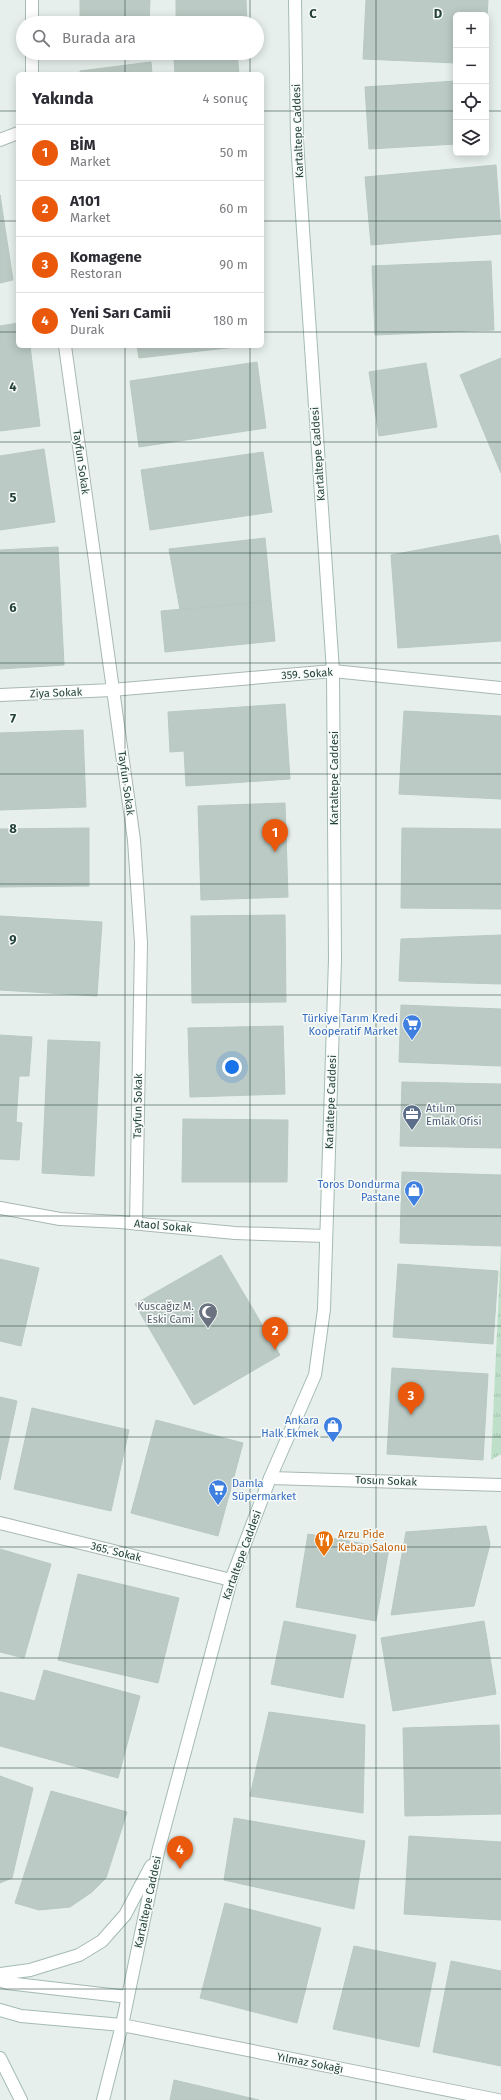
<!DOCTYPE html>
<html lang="tr">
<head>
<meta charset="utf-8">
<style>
  :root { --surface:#fff; --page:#f7f7f7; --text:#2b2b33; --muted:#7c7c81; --line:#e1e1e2; --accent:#ea580c }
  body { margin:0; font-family:"Fira Sans",sans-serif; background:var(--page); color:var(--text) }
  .controls { position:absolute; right:12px; top:12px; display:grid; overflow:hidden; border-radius:6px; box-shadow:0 2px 10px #0003 }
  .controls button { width:36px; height:36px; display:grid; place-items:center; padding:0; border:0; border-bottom:1px solid var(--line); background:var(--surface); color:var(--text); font:20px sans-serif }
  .you { position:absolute; left:232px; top:1067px; width:14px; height:14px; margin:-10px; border:3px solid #fff; border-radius:50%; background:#1a73e8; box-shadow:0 0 0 6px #1a73e833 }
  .badge { display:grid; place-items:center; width:26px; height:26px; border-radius:50%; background:var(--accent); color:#fff; font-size:13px; font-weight:700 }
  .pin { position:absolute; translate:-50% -33px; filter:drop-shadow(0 1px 2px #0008) }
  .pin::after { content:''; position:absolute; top:21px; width:14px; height:12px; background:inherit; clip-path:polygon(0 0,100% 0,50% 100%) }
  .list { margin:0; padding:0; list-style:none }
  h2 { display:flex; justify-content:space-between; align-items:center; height:52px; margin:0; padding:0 16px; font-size:17px }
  h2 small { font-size:13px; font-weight:400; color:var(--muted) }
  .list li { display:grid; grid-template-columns:26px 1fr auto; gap:12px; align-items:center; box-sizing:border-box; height:56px; padding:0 16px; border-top:1px solid var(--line) }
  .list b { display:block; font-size:15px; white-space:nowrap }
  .list p { margin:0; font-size:13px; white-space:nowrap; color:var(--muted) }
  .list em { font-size:13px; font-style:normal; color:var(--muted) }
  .icon { flex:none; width:22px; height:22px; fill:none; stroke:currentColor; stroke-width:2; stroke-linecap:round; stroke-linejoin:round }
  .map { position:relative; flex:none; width:501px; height:2100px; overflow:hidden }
  .search { position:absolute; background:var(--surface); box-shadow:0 2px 10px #0003; left:16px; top:16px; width:248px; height:44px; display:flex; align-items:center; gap:10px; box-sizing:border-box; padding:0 14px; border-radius:22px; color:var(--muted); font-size:15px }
  .panel { position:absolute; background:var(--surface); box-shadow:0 2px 10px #0003; left:16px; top:72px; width:248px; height:276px; border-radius:6px }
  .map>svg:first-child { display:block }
  .park { fill:url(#park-tufts) }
  .building { fill:#bbcac4; stroke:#b8c9c2 }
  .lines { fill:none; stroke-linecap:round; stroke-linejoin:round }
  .street-casing { stroke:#a8b8b2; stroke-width:14 }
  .secondary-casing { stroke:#a4bbb3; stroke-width:14 }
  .street { stroke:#fff; stroke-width:12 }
  .secondary { stroke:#fff; stroke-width:12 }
  .grid { fill:none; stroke:#24423a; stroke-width:1; stroke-opacity:0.55 }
  .labels { text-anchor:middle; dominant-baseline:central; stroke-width:3; stroke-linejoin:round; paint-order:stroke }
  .street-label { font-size:11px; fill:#24423a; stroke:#f7fbf9 }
  .shop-label { font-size:11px; fill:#366cbe; stroke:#f7fbf9; text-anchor:end }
  .service-label { font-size:11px; fill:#4e5e75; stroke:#f7fbf9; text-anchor:start }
  .worship-label { font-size:11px; fill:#5b616d; stroke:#f7fbf9; text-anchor:end }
  .food-label { font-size:11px; fill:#c56008; stroke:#f7fbf9; text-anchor:start }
  .grid-label { font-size:13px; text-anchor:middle; font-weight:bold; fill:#24423a; stroke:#f7fbf9; stroke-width:3; stroke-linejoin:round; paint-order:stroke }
</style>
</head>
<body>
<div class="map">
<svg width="501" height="2100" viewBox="0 0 501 2100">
  <defs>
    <pattern id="park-tufts" width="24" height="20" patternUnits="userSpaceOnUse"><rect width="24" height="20" fill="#bfe0c8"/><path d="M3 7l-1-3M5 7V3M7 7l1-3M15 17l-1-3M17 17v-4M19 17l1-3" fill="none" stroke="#a4c1ad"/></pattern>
  </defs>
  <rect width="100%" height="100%" fill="#e6efeb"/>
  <!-- park -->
  <path class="park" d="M501,1247V1454L491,1460Z"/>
  <!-- building -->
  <path class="building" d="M80,0H150L149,23H80Z
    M176,0H246L247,23H176Z
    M366,0H488L486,37V15H456V63L363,59Z
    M237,53L239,74H175L174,58Z
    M151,62L152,74H80V71Z
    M456,81V144L369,149L365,87Z
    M496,165L501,234L371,245L365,177Z
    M0,195L13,280L0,283Z
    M491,261L494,330L375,335L372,266Z
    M18,323V346H30L40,426L0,431V326Z
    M137,346H244L139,358Z
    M501,358V473L460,375Z
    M257,362L266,428L139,447L130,381Z
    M426,363L437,427L379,436L369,372Z
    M44,449L55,522L0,530V456Z
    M263,452L272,512L150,530L141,470Z
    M498,535L501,548V641L398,648L391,555Z
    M265,538L271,601L180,610L169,549Z
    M58,547L64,665L0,669V550Z
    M271,601L275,641L165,652L161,611Z
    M285,704L290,779L186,786L184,751L170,752L168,712Z
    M404,711L501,716V799L399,794Z
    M83,730L86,807L0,810V733Z
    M285,803L288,897L201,900L198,806Z
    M89,828V886L0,887V829Z
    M402,828L501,829V909L401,908Z
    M285,915L286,1002L192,1003L191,916Z
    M0,916L102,922L97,996L0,990Z
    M501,935V984L399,981L401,939Z
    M401,1005L501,1009V1066L399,1062Z
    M283,1026L285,1094L190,1097L188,1028Z
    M0,1035L32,1037L29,1076H19L16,1122L22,1123L19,1160L0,1159Z
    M48,1040L100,1042L94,1176L42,1173Z
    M402,1082L501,1084V1148L400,1146Z
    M183,1119L288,1120L287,1182H182Z
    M402,1172L501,1175V1246L400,1243Z
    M221,1255L280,1355L194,1405L135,1304Z
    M0,1259L39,1268L21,1346L0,1341Z
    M398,1264L498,1271L493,1344L393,1337Z
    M392,1368L488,1374L483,1460L387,1454Z
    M0,1397L17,1401L0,1480Z
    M32,1408L129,1430L111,1511L14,1489Z
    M156,1420L243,1443L218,1536L131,1513Z
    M486,1526L490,1544L474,1606L391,1615L406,1532Z
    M308,1534L389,1548L376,1621L296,1607Z
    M0,1549L51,1564L24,1658L0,1652Z
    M78,1574L179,1598L158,1683L58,1660Z
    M284,1621L356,1635L343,1698L271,1684Z
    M484,1621L496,1694L393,1711L381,1638Z
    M44,1670L140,1696L118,1778L0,1746V1692L35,1701Z
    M269,1712L365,1725L363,1813L250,1796Z
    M499,1725L501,1814L405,1816L403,1728Z
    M0,1776L33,1788L12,1878L0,1883Z
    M51,1791L127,1812L106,1878L92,1892L70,1907L39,1910L15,1903Z
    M234,1818L365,1841L354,1909L224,1880Z
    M409,1836L501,1842V1920L404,1914Z
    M225,1903L321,1928L297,2023L200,1998Z
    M354,1946L436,1963L419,2047L333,2029Z
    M451,1961L501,1971V2066L433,2052Z
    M174,2080L259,2100H170Z"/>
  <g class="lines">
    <!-- street casing -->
    <g class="street-casing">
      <path id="street" d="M32,23V0
        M32,74V53
        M0,140L18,133
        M65,346L134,840L141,943L136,1224
        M0,695L112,690L333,671L501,688
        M0,1208L60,1219L120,1222L235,1233L326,1236
        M270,1478L501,1485
        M0,1523L231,1580
        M122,2025L498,2100"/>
    </g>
    <!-- secondary casing -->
    <g class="secondary-casing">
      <path id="secondary" d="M0,1974L30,1970L79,1955L102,1941L125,1915L151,1866
        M0,1980L7,1983L128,1997
        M0,2010L21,2016L122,2025
        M0,2058L21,2100
        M103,2100L122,2025L158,1852L231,1580L270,1478L315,1375L324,1309L335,959L333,671L297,141L295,0"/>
    </g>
    <!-- street -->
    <use href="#street" class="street"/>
    <!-- secondary -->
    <use href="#secondary" class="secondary"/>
  </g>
  <!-- grid -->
  <path class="grid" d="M125,0V23M250,0V23M376,0V2100M125,53V74M250,53V74M0,111H18M262,111H456M486,111H501M0,221H18M262,221H501M0,332H18M262,332H501M125,346V2100M250,346V2100M0,442H501M0,553H501M0,663H501M0,774H501M0,884H501M0,995H501M0,1105H501M0,1216H501M0,1326H501M0,1437H501M0,1547H501M0,1658H501M0,1768H501M0,1879H501M0,1989H501"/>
  <!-- icons -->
  <defs>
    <g id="supermarket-pin" transform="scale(1)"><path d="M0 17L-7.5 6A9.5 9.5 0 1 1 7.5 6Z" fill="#3f7fe0" stroke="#f7fbf9"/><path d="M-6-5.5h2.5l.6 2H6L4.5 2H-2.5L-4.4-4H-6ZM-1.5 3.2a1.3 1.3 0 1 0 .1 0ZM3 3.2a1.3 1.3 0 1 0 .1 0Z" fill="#fff"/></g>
    <g id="office-pin" transform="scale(1)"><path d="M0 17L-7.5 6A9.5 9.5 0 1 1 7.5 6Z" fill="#5c6f8a" stroke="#f7fbf9"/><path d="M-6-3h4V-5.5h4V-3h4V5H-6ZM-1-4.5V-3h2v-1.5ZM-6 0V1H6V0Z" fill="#fff"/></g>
    <g id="shop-pin" transform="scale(1)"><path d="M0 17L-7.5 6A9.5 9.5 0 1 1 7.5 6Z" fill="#3f7fe0" stroke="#f7fbf9"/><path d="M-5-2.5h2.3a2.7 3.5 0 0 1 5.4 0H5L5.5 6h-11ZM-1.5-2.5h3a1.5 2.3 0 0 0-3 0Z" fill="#fff"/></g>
    <g id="mosque-pin" transform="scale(1)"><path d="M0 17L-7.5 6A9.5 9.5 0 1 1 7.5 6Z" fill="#6b7280" stroke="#f7fbf9"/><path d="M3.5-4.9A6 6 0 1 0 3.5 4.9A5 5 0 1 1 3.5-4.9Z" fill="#fff"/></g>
    <g id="restaurant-pin" transform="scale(1)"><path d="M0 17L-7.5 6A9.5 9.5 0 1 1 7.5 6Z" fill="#e8710a" stroke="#f7fbf9"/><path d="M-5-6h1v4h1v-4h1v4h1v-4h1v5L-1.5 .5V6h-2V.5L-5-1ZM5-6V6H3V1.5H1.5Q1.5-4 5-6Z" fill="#fff"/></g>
  </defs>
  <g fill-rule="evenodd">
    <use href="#supermarket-pin" x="412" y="1024"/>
    <use href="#office-pin" x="412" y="1114"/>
    <use href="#shop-pin" x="414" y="1190"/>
    <use href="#mosque-pin" x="208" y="1312"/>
    <use href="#shop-pin" x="333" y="1426"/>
    <use href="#supermarket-pin" x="218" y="1489"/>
    <use href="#restaurant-pin" x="324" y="1540"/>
  </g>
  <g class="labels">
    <!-- street labels -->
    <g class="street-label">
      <text transform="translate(298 131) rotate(-92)">Kartaltepe Caddesi</text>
      <text transform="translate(318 454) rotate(-94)">Kartaltepe Caddesi</text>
      <text transform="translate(81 462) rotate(82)">Tayfun Sokak</text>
      <text transform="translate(307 674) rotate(-4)">359. Sokak</text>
      <text transform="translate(56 693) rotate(-2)">Ziya Sokak</text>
      <text transform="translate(334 778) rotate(-90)">Kartaltepe Caddesi</text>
      <text transform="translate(126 783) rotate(82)">Tayfun Sokak</text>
      <text transform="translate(331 1102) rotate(-88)">Kartaltepe Caddesi</text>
      <text transform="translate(138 1106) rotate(-89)">Tayfun Sokak</text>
      <text transform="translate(163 1226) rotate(5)">Ataol Sokak</text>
      <text transform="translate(386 1481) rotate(2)">Tosun Sokak</text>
      <text transform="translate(116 1552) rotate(14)">365. Sokak</text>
      <text transform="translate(242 1555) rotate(-70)">Kartaltepe Caddesi</text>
      <text transform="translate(148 1902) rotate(-78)">Kartaltepe Caddesi</text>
      <text transform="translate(310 2063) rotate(11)">Yılmaz Sokağı</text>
    </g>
    <!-- shop labels -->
    <g class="shop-label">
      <text x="398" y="1018">Türkiye Tarım Kredi<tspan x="398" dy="13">Kooperatif Market</tspan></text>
      <text x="400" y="1184">Toros Dondurma<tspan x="400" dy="13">Pastane</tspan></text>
      <text x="319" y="1420">Ankara<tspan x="319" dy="13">Halk Ekmek</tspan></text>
      <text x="232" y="1483" text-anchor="start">Damla<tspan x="232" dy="13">Süpermarket</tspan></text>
    </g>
    <!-- service labels -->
    <g class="service-label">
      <text x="426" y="1108">Atılım<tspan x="426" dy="13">Emlak Ofisi</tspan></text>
    </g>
    <!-- worship labels -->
    <g class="worship-label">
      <text x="194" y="1306">Kuscağız M.<tspan x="194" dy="13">Eski Cami</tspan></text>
    </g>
    <!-- food labels -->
    <g class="food-label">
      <text x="338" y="1534">Arzu Pide<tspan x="338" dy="13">Kebap Salonu</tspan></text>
    </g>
  </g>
  <g class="grid-label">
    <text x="313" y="18">C</text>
    <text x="438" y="18">D</text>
    <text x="13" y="391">4</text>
    <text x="13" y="502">5</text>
    <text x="13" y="612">6</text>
    <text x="13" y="723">7</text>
    <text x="13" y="833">8</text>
    <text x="13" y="944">9</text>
  </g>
</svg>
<div class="controls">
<button>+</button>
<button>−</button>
<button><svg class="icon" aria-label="locate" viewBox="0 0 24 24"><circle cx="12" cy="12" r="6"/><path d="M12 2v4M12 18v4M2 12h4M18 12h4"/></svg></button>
<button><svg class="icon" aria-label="layers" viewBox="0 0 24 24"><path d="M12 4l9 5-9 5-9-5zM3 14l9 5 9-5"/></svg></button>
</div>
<div class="you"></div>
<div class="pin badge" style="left:275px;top:852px">1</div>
<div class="pin badge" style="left:275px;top:1350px">2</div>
<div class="pin badge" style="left:411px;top:1415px">3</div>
<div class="pin badge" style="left:180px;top:1869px">4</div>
<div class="search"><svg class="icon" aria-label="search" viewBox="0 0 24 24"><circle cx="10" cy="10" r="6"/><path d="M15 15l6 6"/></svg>Burada ara</div>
<section class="panel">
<h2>Yakında<small>4 sonuç</small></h2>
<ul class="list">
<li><span class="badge">1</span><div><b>BİM</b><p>Market</p></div><em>50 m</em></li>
<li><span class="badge">2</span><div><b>A101</b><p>Market</p></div><em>60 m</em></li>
<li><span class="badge">3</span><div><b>Komagene</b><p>Restoran</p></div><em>90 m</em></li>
<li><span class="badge">4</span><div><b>Yeni Sarı Camii</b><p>Durak</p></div><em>180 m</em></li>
</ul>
</section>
</div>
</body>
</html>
